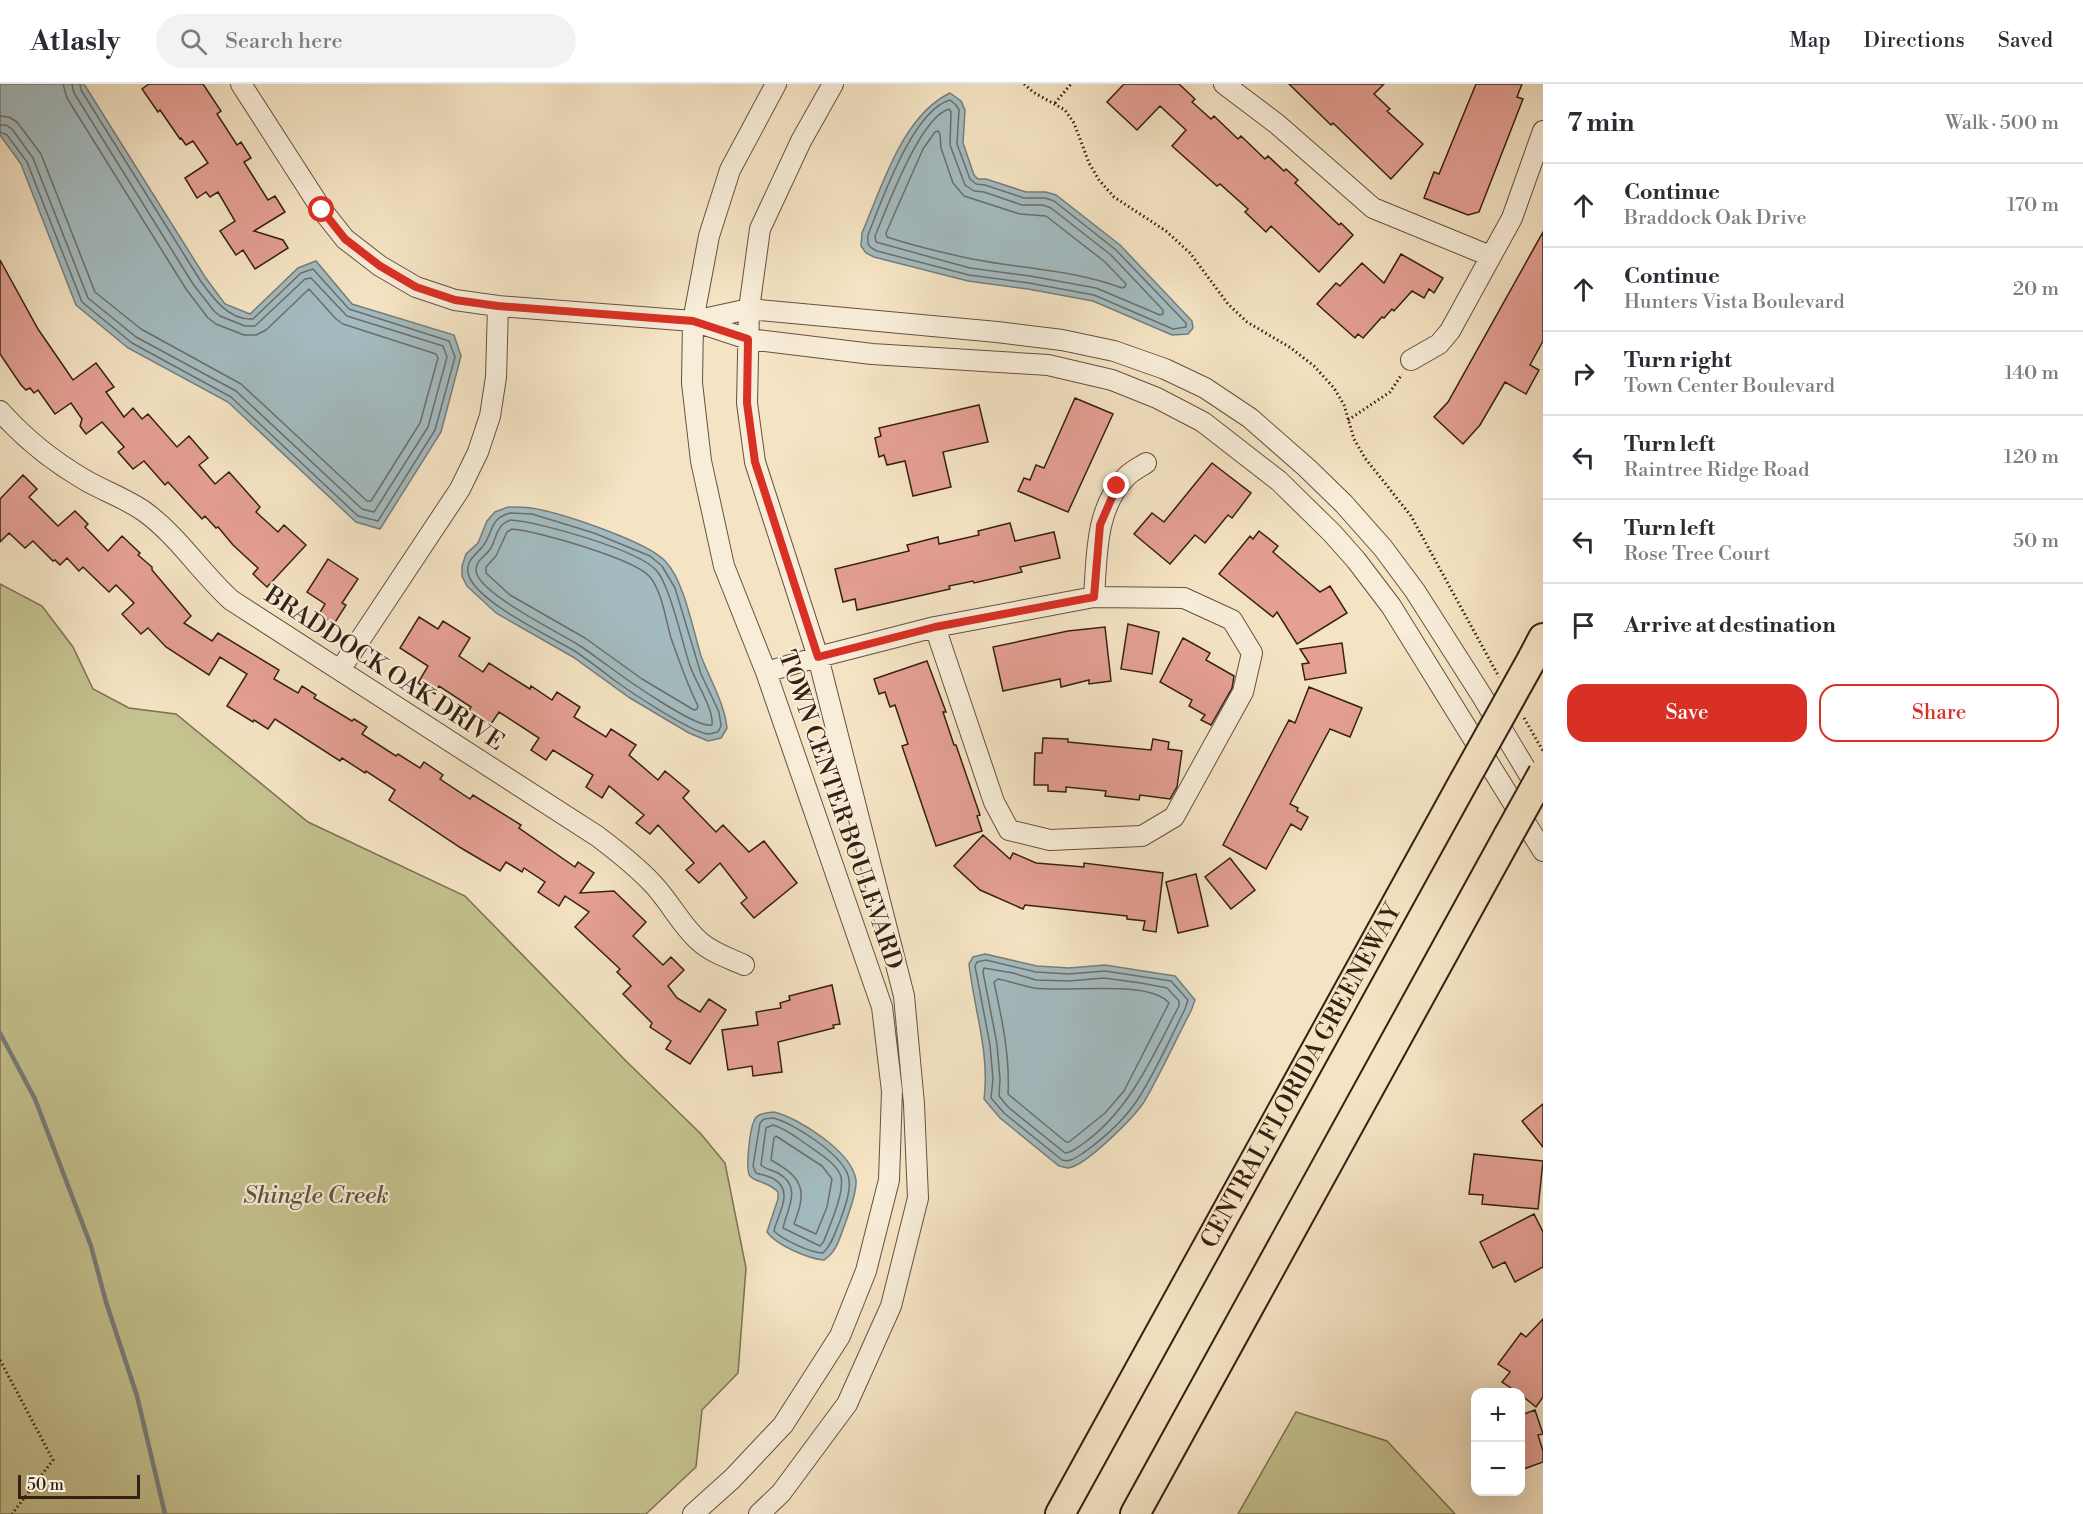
<!DOCTYPE html>
<html lang="en">
<head>
<meta charset="utf-8">
<style>
  :root { --surface:#fff; --page:#f2f2f3; --text:#2b2b33; --muted:#7c7c81; --line:#e1e1e2; --accent:#d93025 }
  body { margin:0; font-family:"Libre Bodoni",serif; background:var(--page); color:var(--text) }
  .controls { position:absolute; right:18px; bottom:18px; display:grid; overflow:hidden; border-radius:12px; box-shadow:0 6px 24px #0002 }
  .controls button { width:54px; height:54px; display:grid; place-items:center; padding:0; border:0; border-bottom:2px solid var(--line); background:var(--surface); color:var(--text); font:30px sans-serif }
  .scale { position:absolute; left:18px; bottom:15px; width:122px; box-sizing:border-box; padding-left:6px; border:3px solid #352014; border-top:0; font-size:16px; line-height:21px; white-space:nowrap; color:#352014; -webkit-text-stroke:4px #f8edd9; paint-order:stroke }
  .stop { position:absolute; width:18px; height:18px; margin:-14px; border:4px solid #d93025; border-radius:50%; background:#fff }
  .stop.end { background:#d93025; border-color:#fff; box-shadow:0 2px 6px #0008 }
  .list { margin:0; padding:0; list-style:none }
  h2 { display:flex; justify-content:space-between; align-items:center; height:78px; margin:0; padding:0 24px; font-size:26px }
  h2 small { font-size:20px; font-weight:400; color:var(--muted) }
  .list li { display:grid; grid-template-columns:39px 1fr auto; gap:18px; align-items:center; box-sizing:border-box; height:84px; padding:0 24px; border-top:2px solid var(--line) }
  .list b { display:block; font-size:22px; white-space:nowrap }
  .list p { margin:0; font-size:20px; white-space:nowrap; color:var(--muted) }
  .list em { font-size:20px; font-style:normal; color:var(--muted) }
  .actions { display:flex; gap:12px; padding:18px 24px }
  .actions a { flex:1; padding:14px 0; border:2px solid var(--accent); border-radius:18px; text-align:center; font-size:21px; color:var(--accent) }
  .actions .main { background:var(--accent); color:#fff }
  .icon { flex:none; width:33px; height:33px; fill:none; stroke:currentColor; stroke-width:2; stroke-linecap:round; stroke-linejoin:round }
  .map { position:relative; flex:none; width:1543px; height:1430px; overflow:hidden }
  header { display:flex; align-items:center; gap:36px; box-sizing:border-box; height:84px; padding:0 30px; background:var(--surface); border-bottom:2px solid var(--line) }
  header strong { font-size:28px }
  nav { display:flex; gap:33px; margin-inline-start:auto; font-size:21px }
  .search { width:420px; height:54px; background:var(--page); display:flex; align-items:center; gap:15px; box-sizing:border-box; padding:0 21px; border-radius:33px; color:var(--muted); font-size:22px }
  main { display:flex }
  aside { flex:1; background:var(--surface) }
  .map>svg:first-child { display:block }
  .green { fill:#c4c28f; stroke:#7c7152; stroke-width:1.5 }
  .water { fill:#a3bbc0; stroke:#777d7b; stroke-width:1.5 }
  .lines { fill:none; stroke-linecap:round; stroke-linejoin:round }
  .shore { stroke:#6c6e6a; stroke-width:1.5 }
  .stream { stroke:#777d7b; stroke-width:4.5 }
  .building { fill:#e5a094; stroke:#352014; stroke-width:1.5 }
  .minor-casing { stroke:#655140; stroke-width:22 }
  .highway-casing { stroke:#352014; stroke-width:32 }
  .path { stroke:#352014; stroke-width:3; stroke-dasharray:1.5 3; stroke-linecap:butt }
  .minor { stroke:#f8edd9; stroke-width:20 }
  .highway { stroke:#f5e4c4; stroke-width:28 }
  .highway-bridge-casing { stroke:#352014; stroke-width:32; stroke-linecap:butt }
  .highway-bridge { stroke:#f5e4c4; stroke-width:28 }
  .route { stroke:#d93025; stroke-width:8 }
  .labels { text-anchor:middle; dominant-baseline:central; stroke-width:4.5; stroke-linejoin:round; paint-order:stroke }
  .street-label { font-size:24px; fill:#352014; stroke:#f8edd9 }
  .park-label { font-size:24px; font-style:italic; fill:#605139; stroke:#f8edd9 }
</style>
</head>
<body>
<header>
<strong>Atlasly</strong>
<div class="search"><svg class="icon" aria-label="search" viewBox="0 0 24 24"><circle cx="10" cy="10" r="6"/><path d="M15 15l6 6"/></svg>Search here</div>
<nav><a>Map</a><a>Directions</a><a>Saved</a></nav>
</header>
<main>
<div class="map">
<svg width="1543" height="1430" viewBox="0 0 1543 1430">
  <rect width="100%" height="100%" fill="#f5e4c4"/>
  <filter id="stains"><feTurbulence type="fractalNoise" baseFrequency=".00333" numOctaves="4"/><feColorMatrix values="0 0 0 0 .2 0 0 0 0 .09 0 0 0 0 .02 0 0 0 .5 -.17"/></filter>
  <radialGradient id="worn" r=".72"><stop offset=".6" stop-color="#630" stop-opacity="0"/><stop offset="1" stop-color="#630" stop-opacity=".3"/></radialGradient>
  <!-- green -->
  <path class="green" d="M0,500L42,522L73,563L93,605L129,624L176,630L308,738L465,812L626,977L701,1050L725,1079L746,1184L738,1289L702,1326L696,1383L646,1430H0Z
    M1296,1328L1387,1357L1455,1430H1238Z"/>
  <!-- water -->
  <path class="water" d="M0,0H84L205,193L225,220L250,230L298,184L316,177L352,220L454,251L461,272L441,348L380,445L356,438L228,318L128,264L76,221L21,80L0,51Z
    M950,9L961,17L965,26L963,59L974,91L978,95H986L1026,108H1046L1056,111L1120,161L1192,237L1193,244L1188,250L1172,251L1093,217L1028,205L968,197L874,173L866,169L861,162L862,149C882,103 902,32 950,9Z
    M508,423C516,423 524,423 531,424C559,428 649,458 666,478C684,497 693,546 701,572C710,596 724,618 727,644L721,654L708,657L689,649L630,614L573,573L496,529L467,502L462,492V482L466,470L478,459L487,437L495,428Z
    M985,870L1037,882L1069,884L1105,881L1175,892L1195,916L1191,927C1175,957 1161,989 1144,1018C1134,1033 1086,1082 1068,1084C1066,1084 1061,1082 1059,1082L1000,1034L984,1015C990,969 974,925 969,880L973,873Z
    M774,1028C799,1034 852,1068 856,1096C857,1109 849,1128 845,1140C840,1153 837,1168 824,1176C809,1175 776,1161 767,1148L778,1115V1108C768,1097 756,1099 750,1092C745,1086 750,1045 754,1037C757,1029 766,1029 774,1028Z"/>
  <g class="lines">
    <!-- shore -->
    <path class="shore" d="M950,16L956,21L959,26L957,60L970,95L976,100L985,101L1024,114H1045L1054,117L1116,166L1186,239V243L1173,245L1094,211L1029,199L969,191L877,167C868,163 867,160 868,151C882,116 913,26 950,16Z
      M949,25L951,28L950,61L965,101L974,107L984,108L1022,121H1043L1051,124L1111,171L1163,226V230L1160,231L1096,204L1030,192L970,184L876,158L875,152C887,124 920,33 949,25Z
      M0,32L9,33L17,38L41,70L95,208L141,245L241,300L367,417H371L420,339L438,274L436,270L343,240L336,235L309,205L266,246L256,251H244L216,240L208,234L186,205L67,14L63,0
      M0,41H6L12,45L33,74L88,214L136,253L236,307L362,425L374,428L428,343L447,273L443,262L347,232L311,194L305,195L255,242H245L220,232L214,227L193,200L74,9L72,0
      M938,47L940,50L941,64L953,99L964,112L1020,130L1046,132L1105,178L1126,200L1125,203L1122,204C1074,186 1023,185 972,175C944,169 914,162 887,153L886,149L923,65L935,48Z
      M0,48L7,51L27,78L82,218L132,259L231,313L358,432L378,437L435,346L455,273L449,257L349,225L313,185L301,189L253,235C229,237 212,213 200,196L81,6L80,0
      M510,429L532,430L594,449L650,472L662,482L675,504L701,590L719,628L721,642L718,648C716,648 711,650 709,650C693,650 629,607 614,596C601,586 587,575 573,566C549,552 473,516 468,489C466,476 476,471 483,462C494,447 489,435 510,429Z
      M511,436C540,438 639,466 657,487C671,505 682,558 690,582C696,599 714,625 712,641C696,645 623,593 607,581C597,574 587,566 577,560C558,548 476,508 476,486C476,476 486,472 491,464C497,452 497,440 511,436Z
      M512,445C537,447 635,475 650,493C663,510 665,534 671,554C679,577 687,600 698,622L697,625L694,626L642,595L585,554L510,511L486,489V483L496,472L507,448Z
      M986,876L1036,888L1069,890L1105,887L1171,897L1188,916L1185,925C1170,955 1156,987 1138,1015C1125,1035 1105,1053 1086,1067C1078,1072 1071,1079 1062,1076L1004,1029L991,1014L993,995L990,961L975,882L977,878Z
      M984,884L1013,889L1036,896L1069,897L1104,894L1141,899L1167,904L1179,917V922C1153,971 1131,1025 1084,1059C1078,1063 1072,1069 1065,1069L1008,1023L999,1012L1000,995L997,960L983,888Z
      M998,895C1010,897 1022,902 1034,904C1065,909 1149,895 1169,919L1124,1007L1105,1029L1069,1058H1066L1008,1010C1010,972 1002,935 994,898Z
      M773,1034C794,1039 847,1073 849,1096C851,1108 844,1125 840,1137C835,1148 832,1161 823,1169C811,1169 783,1156 774,1147C777,1131 795,1108 774,1095C769,1092 762,1091 756,1089L753,1082L760,1039L764,1035Z
      M773,1041C787,1045 797,1054 809,1062C820,1070 834,1078 840,1090C847,1104 829,1143 824,1157L820,1162L783,1144C787,1125 803,1103 778,1089C772,1086 765,1085 761,1081L766,1044Z
      M776,1052L822,1082L832,1095L827,1123L816,1150L794,1140C796,1133 799,1127 800,1121C806,1097 789,1086 771,1076L774,1054Z"/>
    <!-- stream -->
    <path class="stream" d="M0,949L35,1015L91,1162L106,1218L137,1312L165,1430"/>
  </g>
  <!-- building -->
  <path class="building" d="M149,0H203L221,27L217,30L237,61L241,58L251,74L244,78L268,116L275,112L285,128L254,147L283,156L288,164L255,185L243,166L236,171L220,147L235,137L218,108L210,113L206,108L197,114L185,94L208,79L193,57L186,61L181,54L180,55L160,26L158,28L142,5Z
    M1124,0H1179L1195,15L1192,18L1211,35L1214,32L1238,55L1241,52L1265,75L1268,72L1284,87L1286,85L1298,96L1295,99L1339,141L1341,139L1353,151L1319,188L1271,142L1266,148L1245,128L1248,125L1220,100L1217,102L1172,62L1186,46L1160,22L1137,46L1107,18Z
    M1289,0H1384L1374,10L1390,25L1387,27L1423,60L1391,95L1333,39L1331,41Z
    M1476,0H1522L1517,13L1523,15L1479,128L1468,131L1424,114L1434,88L1439,90Z
    M1543,148V257L1530,281L1539,286L1526,310L1505,298L1480,341L1463,360L1434,333L1448,318Z
    M1401,170L1443,194L1434,209L1429,205L1424,214L1412,207L1394,227L1392,225L1384,234L1382,233L1363,254L1358,250L1355,254L1317,220L1336,199L1340,202L1362,179L1384,199Z
    M0,176L38,245L73,296L96,279L114,303L106,308L124,333L133,324L142,335L148,330L177,363L189,352L208,374L199,381L215,400L229,388L260,423L256,428L278,448L284,441L306,461L267,503L253,490L258,484L233,461L218,443L216,444L205,432L202,435L168,398L165,401L144,377L133,385L118,368L124,363L102,338L86,350L80,342L82,335L71,319L55,330L38,306L34,309L30,304L26,306L21,301L0,270Z
    M1075,314L1113,330L1068,428L1018,407L1024,394L1030,396L1036,381L1044,384Z
    M979,321L988,358L943,368L951,403L913,412L905,377L887,381L884,371L879,373L875,354L881,352L879,344Z
    M1212,379L1251,409L1232,434L1228,431L1205,459L1195,451L1170,480L1134,450L1152,429L1164,438Z
    M23,391L37,405L29,413L58,442L75,427L88,440L85,443L108,467L122,452L140,469L138,471L152,483V486L191,532L184,539L212,557L218,549L279,586L274,595L298,609L302,602L316,611L314,614L352,637L354,635L367,643L362,650L396,672L398,670L420,684L424,678L443,691L440,695L470,715L473,711L521,741L519,744L575,783L578,778L594,789L580,809L614,807L646,838L633,852L663,881L671,873L684,886L668,902L677,914L700,928L709,915L726,926L690,980L666,965L671,957L650,943L652,939L623,910L631,902L617,888L620,885L575,843L589,828L565,812L559,822L538,808L545,798L524,784L522,788L506,778L500,787L461,764L389,716L395,706L366,687L365,689L342,674L340,677L275,635L268,645L254,636L253,638L227,622L247,590L220,573L209,591L166,563L148,544L141,550L122,530L134,519L116,501L109,508L83,483L79,487L67,474L60,481L55,476L53,477L33,457L25,464L9,449L0,458V415Z
    M1010,439L1015,457L1054,448L1060,474L1020,483L1022,488L974,499L973,497L949,502L950,505L857,526L855,515L843,518L835,485L909,467L907,461L938,453L939,460L979,451L978,447Z
    M1259,447L1278,462L1273,468L1320,508L1330,502L1347,529L1297,560L1277,528L1273,533L1219,490L1250,452L1253,455Z
    M328,475L358,495L342,519L346,521L334,540L319,530L325,520L307,508Z
    M419,533L438,545L443,537L470,554L459,572L483,588L489,579L530,605L531,602L552,616L557,608L580,623L574,633L606,653L611,645L636,661L629,671L658,696L665,687L689,707L683,714L716,748L723,741L749,768L764,757L797,799L754,834L741,819L747,814L720,779L699,799L686,786L694,779L658,741L650,750L636,739L644,731L609,702L602,714L586,703L593,691L553,666L546,676L531,666L539,654L499,628L491,640L469,626L471,623L439,602L435,610L418,599L428,582L400,564Z
    M1128,540L1159,548L1152,590L1121,585Z
    M1105,543L1111,597L1089,600V596L1061,603L1060,595L1003,607L993,563L1068,547Z
    M1183,554L1210,569L1206,576L1234,592L1232,604L1211,641L1201,636L1205,631L1189,622L1192,616L1160,598Z
    M1342,559L1346,589L1305,596L1302,580L1309,579L1300,565Z
    M927,577L946,628H943L954,661H956L980,731L977,732L982,747L936,762L902,662L908,660L895,621L890,623L885,608L879,610L874,595Z
    M1309,603L1362,624L1350,653L1330,645L1290,720L1298,724L1297,727L1308,733L1301,746L1291,740L1266,785L1223,761L1289,636L1295,639Z
    M1043,654L1068,655V658L1151,666L1153,655L1169,658L1168,665L1182,667L1177,703L1170,715L1140,711L1139,716L1105,712L1106,707L1066,703V708L1048,707V701H1034L1035,669H1042Z
    M983,751L1010,775L1013,769L1036,779L1084,783V779L1163,789L1156,848L1143,846L1145,837L1127,835V832L1025,821L1023,825L980,806L954,782Z
    M1230,774L1255,806L1231,825L1205,793Z
    M1196,790L1208,842L1178,849L1166,798Z
    M832,901L840,940L833,941L834,944L778,958L782,988L753,992L752,982L728,986L722,946L758,941L756,928L781,924L780,919L790,916L789,912Z
    M1543,1020V1063L1522,1037Z
    M1474,1070L1543,1077L1538,1125L1482,1120L1483,1111L1469,1110Z
    M1534,1130L1543,1148V1183L1515,1198L1505,1178L1493,1184L1480,1158Z
    M1543,1235V1313L1536,1323L1521,1311V1308H1517L1502,1298L1510,1288L1498,1280L1521,1249L1526,1253Z
    M1535,1326L1543,1350L1538,1351L1543,1367V1378L1521,1386V1331Z"/>
  <g class="lines">
    <!-- minor casing -->
    <g class="minor-casing">
      <path id="minor" d="M241,0L322,126L345,155L380,182L416,203L455,216L498,222L693,237L748,255L872,270L1048,281L1112,296L1157,314L1203,338L1279,397L1332,449L1356,476L1391,522L1543,767
        M1224,0L1277,40L1373,124L1490,172
        M694,237L749,225L997,248L1062,256L1114,267L1165,285L1205,304L1250,334L1307,384L1344,420L1383,464L1415,507L1482,612L1540,709
        M1411,276L1439,260L1450,247L1512,134L1543,47
        M0,327C24,354 54,378 85,396C104,407 127,415 145,428C179,453 201,489 231,516L597,752C617,767 636,782 653,800C670,818 681,841 699,857C712,869 729,874 744,881
        M1094,513C1097,472 1095,423 1127,392C1132,387 1140,383 1146,379
        M340,586L460,405L478,368L490,332L496,293L498,222
        M766,588L818,573L935,543L1094,513L1184,514L1232,536L1252,569L1243,608L1174,733L1142,752L1050,756L1009,746L994,718L935,543
        M693,1430L732,1395L783,1341L840,1252L866,1187L889,1096L892,1007L882,923L766,588L724,482L701,377L692,299L693,237L709,152L730,86L776,0
        M759,1430L781,1409L847,1320L891,1222L918,1114L914,1020L904,912L818,573L755,378L747,319L749,225L760,145L801,57L833,0"/>
    </g>
    <!-- highway casing -->
    <g class="highway-casing">
      <g id="highway">
        <path d="M1532,575L1543,554"/>
        <path id="s1" d="M1060,1430L1464,697"/>
        <path d="M1135,1430L1508,752"/>
      </g>
    </g>
    <!-- path -->
    <path class="path" d="M1024,0L1033,8L1065,26L1074,39L1089,79L1099,96L1114,113L1166,147L1190,169L1228,220L1247,238L1291,264L1314,282L1334,304L1344,321L1354,355L1365,374L1411,432L1499,593
      M1055,19L1071,0
      M1348,336L1390,308L1402,290
      M1524,634L1543,667
      M0,1276L53,1376L12,1430"/>
    <!-- minor -->
    <use href="#minor" class="minor"/>
    <!-- highway -->
    <use href="#highway" class="highway"/>
    <!-- highway-bridge casing -->
    <g class="highway-bridge-casing">
      <path id="highway-bridge" d="M1464,697L1532,575
        M1508,752L1543,689"/>
    </g>
    <!-- highway-bridge -->
    <use href="#highway-bridge" class="highway-bridge"/>
  </g>
  <g class="lines">
    <!-- route -->
    <path class="route" d="M322,126L345,155L380,182L416,203L455,216L498,222L693,237L748,255L747,319L755,378L818,573L935,543L1094,513L1100,441L1117,402"/>
  </g>
  <g class="labels">
    <!-- street labels -->
    <g class="street-label">
      <text transform="translate(384 585) rotate(33)">BRADDOCK OAK DRIVE</text>
      <text transform="translate(840 726) rotate(71)">TOWN CENTER BOULEVARD</text>
      <text stroke="none"><textPath href="#s1" startOffset="500">CENTRAL FLORIDA GREENEWAY</textPath></text>
    </g>
    <!-- park labels -->
    <g class="park-label">
      <text x="316" y="1112">Shingle Creek</text>
    </g>
  </g>
  <rect width="100%" height="100%" filter="url(#stains)"/>
  <rect width="100%" height="100%" fill="url(#worn)"/>
</svg>
<div class="controls">
<button>+</button>
<button>−</button>
</div>
<div class="scale">50 m</div>
<div class="stop" style="left:322px;top:126px"></div>
<div class="stop end" style="left:1117px;top:402px"></div>
</div>
<aside>
<h2>7 min<small>Walk · 500 m</small></h2>
<ul class="list">
<li><svg class="icon" aria-label="ahead" viewBox="0 0 24 24"><path d="M12 20V5M6 11l6-6 6 6"/></svg><div><b>Continue</b><p>Braddock Oak Drive</p></div><em>170 m</em></li>
<li><svg class="icon" aria-label="ahead" viewBox="0 0 24 24"><path d="M12 20V5M6 11l6-6 6 6"/></svg><div><b>Continue</b><p>Hunters Vista Boulevard</p></div><em>20 m</em></li>
<li><svg class="icon" aria-label="right" viewBox="0 0 24 24"><path d="M7 20v-9h11M14 6l5 5-5 5"/></svg><div><b>Turn right</b><p>Town Center Boulevard</p></div><em>140 m</em></li>
<li><svg class="icon" aria-label="left" viewBox="0 0 24 24"><path d="M17 20v-9H6M10 6l-5 5 5 5"/></svg><div><b>Turn left</b><p>Raintree Ridge Road</p></div><em>120 m</em></li>
<li><svg class="icon" aria-label="left" viewBox="0 0 24 24"><path d="M17 20v-9H6M10 6l-5 5 5 5"/></svg><div><b>Turn left</b><p>Rose Tree Court</p></div><em>50 m</em></li>
<li><svg class="icon" aria-label="arrive" viewBox="0 0 24 24"><path d="M6 21V4h12l-3 4 3 4H6"/></svg><div><b>Arrive at destination</b></div></li>
</ul>
<div class="actions"><a class="main">Save</a><a>Share</a></div>
</aside>
</main>
</body>
</html>
